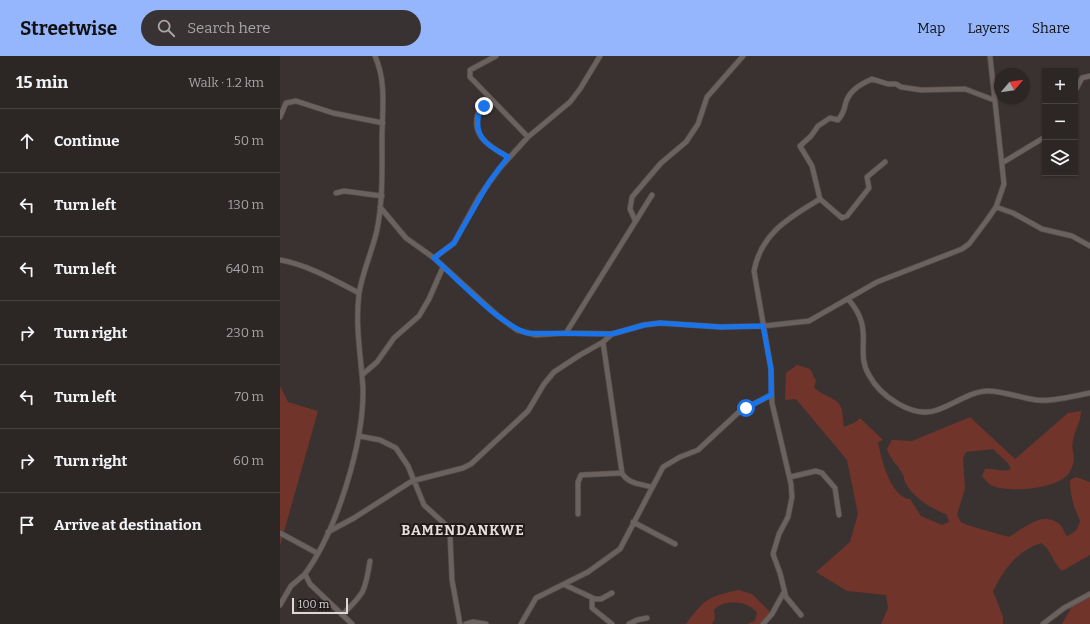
<!DOCTYPE html>
<html lang="en">
<head>
<meta charset="utf-8">
<style>
  :root { --surface:#2c2625; --page:#383232; --text:#f1f3f6; --muted:#a6a5a7; --line:#484342; --accent:#95b6fd }
  body { margin:0; font-family:Bitter,serif; background:var(--page); color:var(--text) }
  .controls { position:absolute; right:12px; top:12px; display:grid; overflow:hidden; border-radius:0px; box-shadow:0 1px 3px #0004 }
  .controls button { width:36px; height:36px; display:grid; place-items:center; padding:0; border:0; border-bottom:1px solid var(--line); background:var(--surface); color:var(--text); font:20px sans-serif }
  .compass { position:absolute; left:714px; top:12px; width:36px; height:36px; border-radius:50%; background:var(--surface); box-shadow:0 1px 3px #0004; rotate:61deg }
  .scale { position:absolute; left:12px; bottom:10px; width:56px; box-sizing:border-box; padding-left:4px; border:2px solid #ddd8d7; border-top:0; font-size:11px; line-height:14px; white-space:nowrap; color:#ddd8d7; -webkit-text-stroke:3px #1f1b1a; paint-order:stroke }
  .stop { position:absolute; width:12px; height:12px; margin:-9px; border:3px solid #1a73e8; border-radius:50%; background:#fff }
  .stop.end { background:#1a73e8; border-color:#fff; box-shadow:0 1px 4px #0008 }
  .list { margin:0; padding:0; list-style:none }
  h2 { display:flex; justify-content:space-between; align-items:center; height:52px; margin:0; padding:0 16px; font-size:17px }
  h2 small { font-size:13px; font-weight:400; color:var(--muted) }
  .list li { display:grid; grid-template-columns:26px 1fr auto; gap:12px; align-items:center; box-sizing:border-box; height:64px; padding:0 16px; border-top:1px solid var(--line) }
  .list b { display:block; font-size:15px; white-space:nowrap }
  .list em { font-size:13px; font-style:normal; color:var(--muted) }
  .icon { flex:none; width:22px; height:22px; fill:none; stroke:currentColor; stroke-width:2; stroke-linecap:round; stroke-linejoin:round }
  .map { position:relative; flex:none; width:810px; height:568px; overflow:hidden }
  header { display:flex; align-items:center; gap:24px; box-sizing:border-box; height:56px; padding:0 20px; background:var(--accent); color:#111 }
  header strong { font-size:19px }
  nav { display:flex; gap:22px; margin-inline-start:auto; font-size:14px }
  .search { width:280px; height:36px; background:var(--page); display:flex; align-items:center; gap:10px; box-sizing:border-box; padding:0 14px; border-radius:22px; color:var(--muted); font-size:15px }
  main { display:flex }
  aside { flex:1; background:var(--surface) }
  .map>svg:first-child { display:block }
  .green { fill:#71342a }
  .lines { fill:none; stroke-linecap:round; stroke-linejoin:round }
  .street-casing { stroke:#564f4e; stroke-width:6 }
  .street { stroke:#6b6260; stroke-width:4.5 }
  .route { stroke:#1a73e8; stroke-width:5 }
  .labels { text-anchor:middle; dominant-baseline:central; stroke-width:4; stroke-linejoin:round; paint-order:stroke }
  .district-label { font-size:14px; font-weight:bold; letter-spacing:1px; fill:#e7dddb; stroke:#1f1b1a }
</style>
</head>
<body>
<header>
<strong>Streetwise</strong>
<div class="search"><svg class="icon" aria-label="search" viewBox="0 0 24 24"><circle cx="10" cy="10" r="6"/><path d="M15 15l6 6"/></svg>Search here</div>
<nav><a>Map</a><a>Layers</a><a>Share</a></nav>
</header>
<main>
<aside>
<h2>15 min<small>Walk · 1.2 km</small></h2>
<ul class="list">
<li><svg class="icon" aria-label="ahead" viewBox="0 0 24 24"><path d="M12 20V5M6 11l6-6 6 6"/></svg><div><b>Continue</b></div><em>50 m</em></li>
<li><svg class="icon" aria-label="left" viewBox="0 0 24 24"><path d="M17 20v-9H6M10 6l-5 5 5 5"/></svg><div><b>Turn left</b></div><em>130 m</em></li>
<li><svg class="icon" aria-label="left" viewBox="0 0 24 24"><path d="M17 20v-9H6M10 6l-5 5 5 5"/></svg><div><b>Turn left</b></div><em>640 m</em></li>
<li><svg class="icon" aria-label="right" viewBox="0 0 24 24"><path d="M7 20v-9h11M14 6l5 5-5 5"/></svg><div><b>Turn right</b></div><em>230 m</em></li>
<li><svg class="icon" aria-label="left" viewBox="0 0 24 24"><path d="M17 20v-9H6M10 6l-5 5 5 5"/></svg><div><b>Turn left</b></div><em>70 m</em></li>
<li><svg class="icon" aria-label="right" viewBox="0 0 24 24"><path d="M7 20v-9h11M14 6l5 5-5 5"/></svg><div><b>Turn right</b></div><em>60 m</em></li>
<li><svg class="icon" aria-label="arrive" viewBox="0 0 24 24"><path d="M6 21V4h12l-3 4 3 4H6"/></svg><div><b>Arrive at destination</b></div></li>
</ul>
</aside>
<div class="map">
<svg width="810" height="568" viewBox="0 0 810 568">
  <rect width="100%" height="100%" fill="#3a3231"/>
  <!-- green -->
  <path class="green" d="M517,309L530,313L536,325L534,331C541,340 557,341 561,351C563,356 563,365 564,371L576,366L580,362L603,384L598,386C601,403 611,442 630,443L641,460L662,469L669,466L667,459C650,451 634,443 625,426C624,423 624,420 622,417C617,408 610,403 607,393L612,384L632,385L690,361L735,403L788,357L801,355C801,366 795,373 793,384C790,398 799,401 789,417C778,433 731,437 713,430C709,429 705,423 702,420L705,413C714,412 722,417 731,413L728,407L713,393L686,396L683,402L685,432L677,459L681,466L687,469L729,481C742,473 762,455 778,467C782,469 784,476 787,480C795,477 798,473 800,465C794,451 790,440 790,424L796,421L810,426V499L782,515C773,507 771,493 761,487C737,495 724,513 713,535L723,561V568H601L608,552L606,539L567,535L536,516L570,486L578,458L567,404L516,343L505,344L506,317Z
    M0,330L8,346L38,355L0,490Z
    M458,534L472,538L492,558L483,568H467L475,565L477,557C469,545 444,542 434,554L435,562L432,568H406C424,543 428,541 458,534Z
    M810,535V568H782L796,543Z"/>
  <g class="lines">
    <!-- street casing -->
    <g class="street-casing">
      <path id="street" d="M216,0L190,14V21L248,81
        M795,35L802,22L810,20
        M213,47L200,52C188,79 209,90 228,101
        M0,61L6,47L16,45L53,57L103,67
        M605,106L587,121L589,132L567,160L562,162L540,143L532,110L520,90L531,80L538,70L550,62L558,64C563,58 564,54 566,46C570,34 581,28 592,23L608,28H616L621,31L641,34L685,33L714,44
        M722,107L765,81
        M56,137L64,135L102,140
        M100,151L126,182L154,202L218,260L237,274L256,279L286,277L332,278L364,269L380,267L441,271L483,270L529,265L597,226L682,193L689,188L707,164L716,151L724,128L710,0
        M716,151L733,157L762,173L792,180L810,190
        M355,164L350,153L352,141L381,107L406,86L418,68L427,41L463,0
        M154,202L174,187L199,141L219,113L248,81L290,46L300,33L320,0
        M0,204C28,209 54,224 79,237
        M568,243C596,274 574,294 589,319C600,340 633,363 657,354C673,349 691,335 708,335C724,335 740,342 756,344C773,346 793,340 810,337
        M286,277L372,139
        M332,278L323,286L342,417C348,428 361,428 372,431
        M82,319L97,306L114,282L139,260L149,243L163,211
        M79,380L100,384L116,392L128,410L144,449L167,470L170,478L172,524L180,568
        M510,421L536,415L542,417L555,432L559,459
        M298,458V426L301,419L342,417
        M353,466L395,488
        M48,476L74,462L132,425L183,412L191,408L248,355L264,328L274,316L300,299L323,286
        M0,477L37,497
        M285,529L315,543H321L332,537
        M312,542V552L332,568
        M0,549L11,530L25,518
        M62,559C84,537 85,537 90,505
        M521,559L506,541L500,517L493,498L499,478L508,461L512,441L511,428L492,347L491,313L474,215C481,177 510,161 540,143
        M72,568L30,528L25,518C57,474 84,387 83,332C81,301 75,270 79,238C82,217 92,196 97,174C103,144 102,114 102,84C102,55 107,27 95,0
        M186,568L193,566L206,568
        M241,568L256,542L308,516L340,493L383,411L400,401L418,394L460,355L491,339
        M349,568L357,564L367,562
        M483,568L492,558L504,536
        M763,568L784,552L810,538"/>
    </g>
    <!-- street -->
    <use href="#street" class="street"/>
  </g>
  <g class="lines">
    <!-- route -->
    <path class="route" d="M204,50C198,54 199,58 198,64C196,85 213,92 228,101L209,126L174,187L154,202C177,223 220,269 247,277L332,278L364,269L380,267L441,271L483,270L491,313V339L466,352"/>
  </g>
  <g class="labels">
    <!-- district labels -->
    <g class="district-label">
      <text x="183" y="474">BAMENDANKWE</text>
    </g>
  </g>
</svg>
<div class="controls">
<button>+</button>
<button>−</button>
<button><svg class="icon" aria-label="layers" viewBox="0 0 24 24"><path d="M12 4l9 5-9 5-9-5zM3 14l9 5 9-5"/></svg></button>
</div>
<svg class="compass" viewBox="-18 -18 36 36"><path d="M0-13l5 13h-10z" fill="#e53935"/><path d="M0 13l5-13h-10z" fill="#a6a5a7"/></svg>
<div class="scale">100 m</div>
<div class="stop" style="left:466px;top:352px"></div>
<div class="stop end" style="left:204px;top:50px"></div>
</div>
</main>
</body>
</html>
